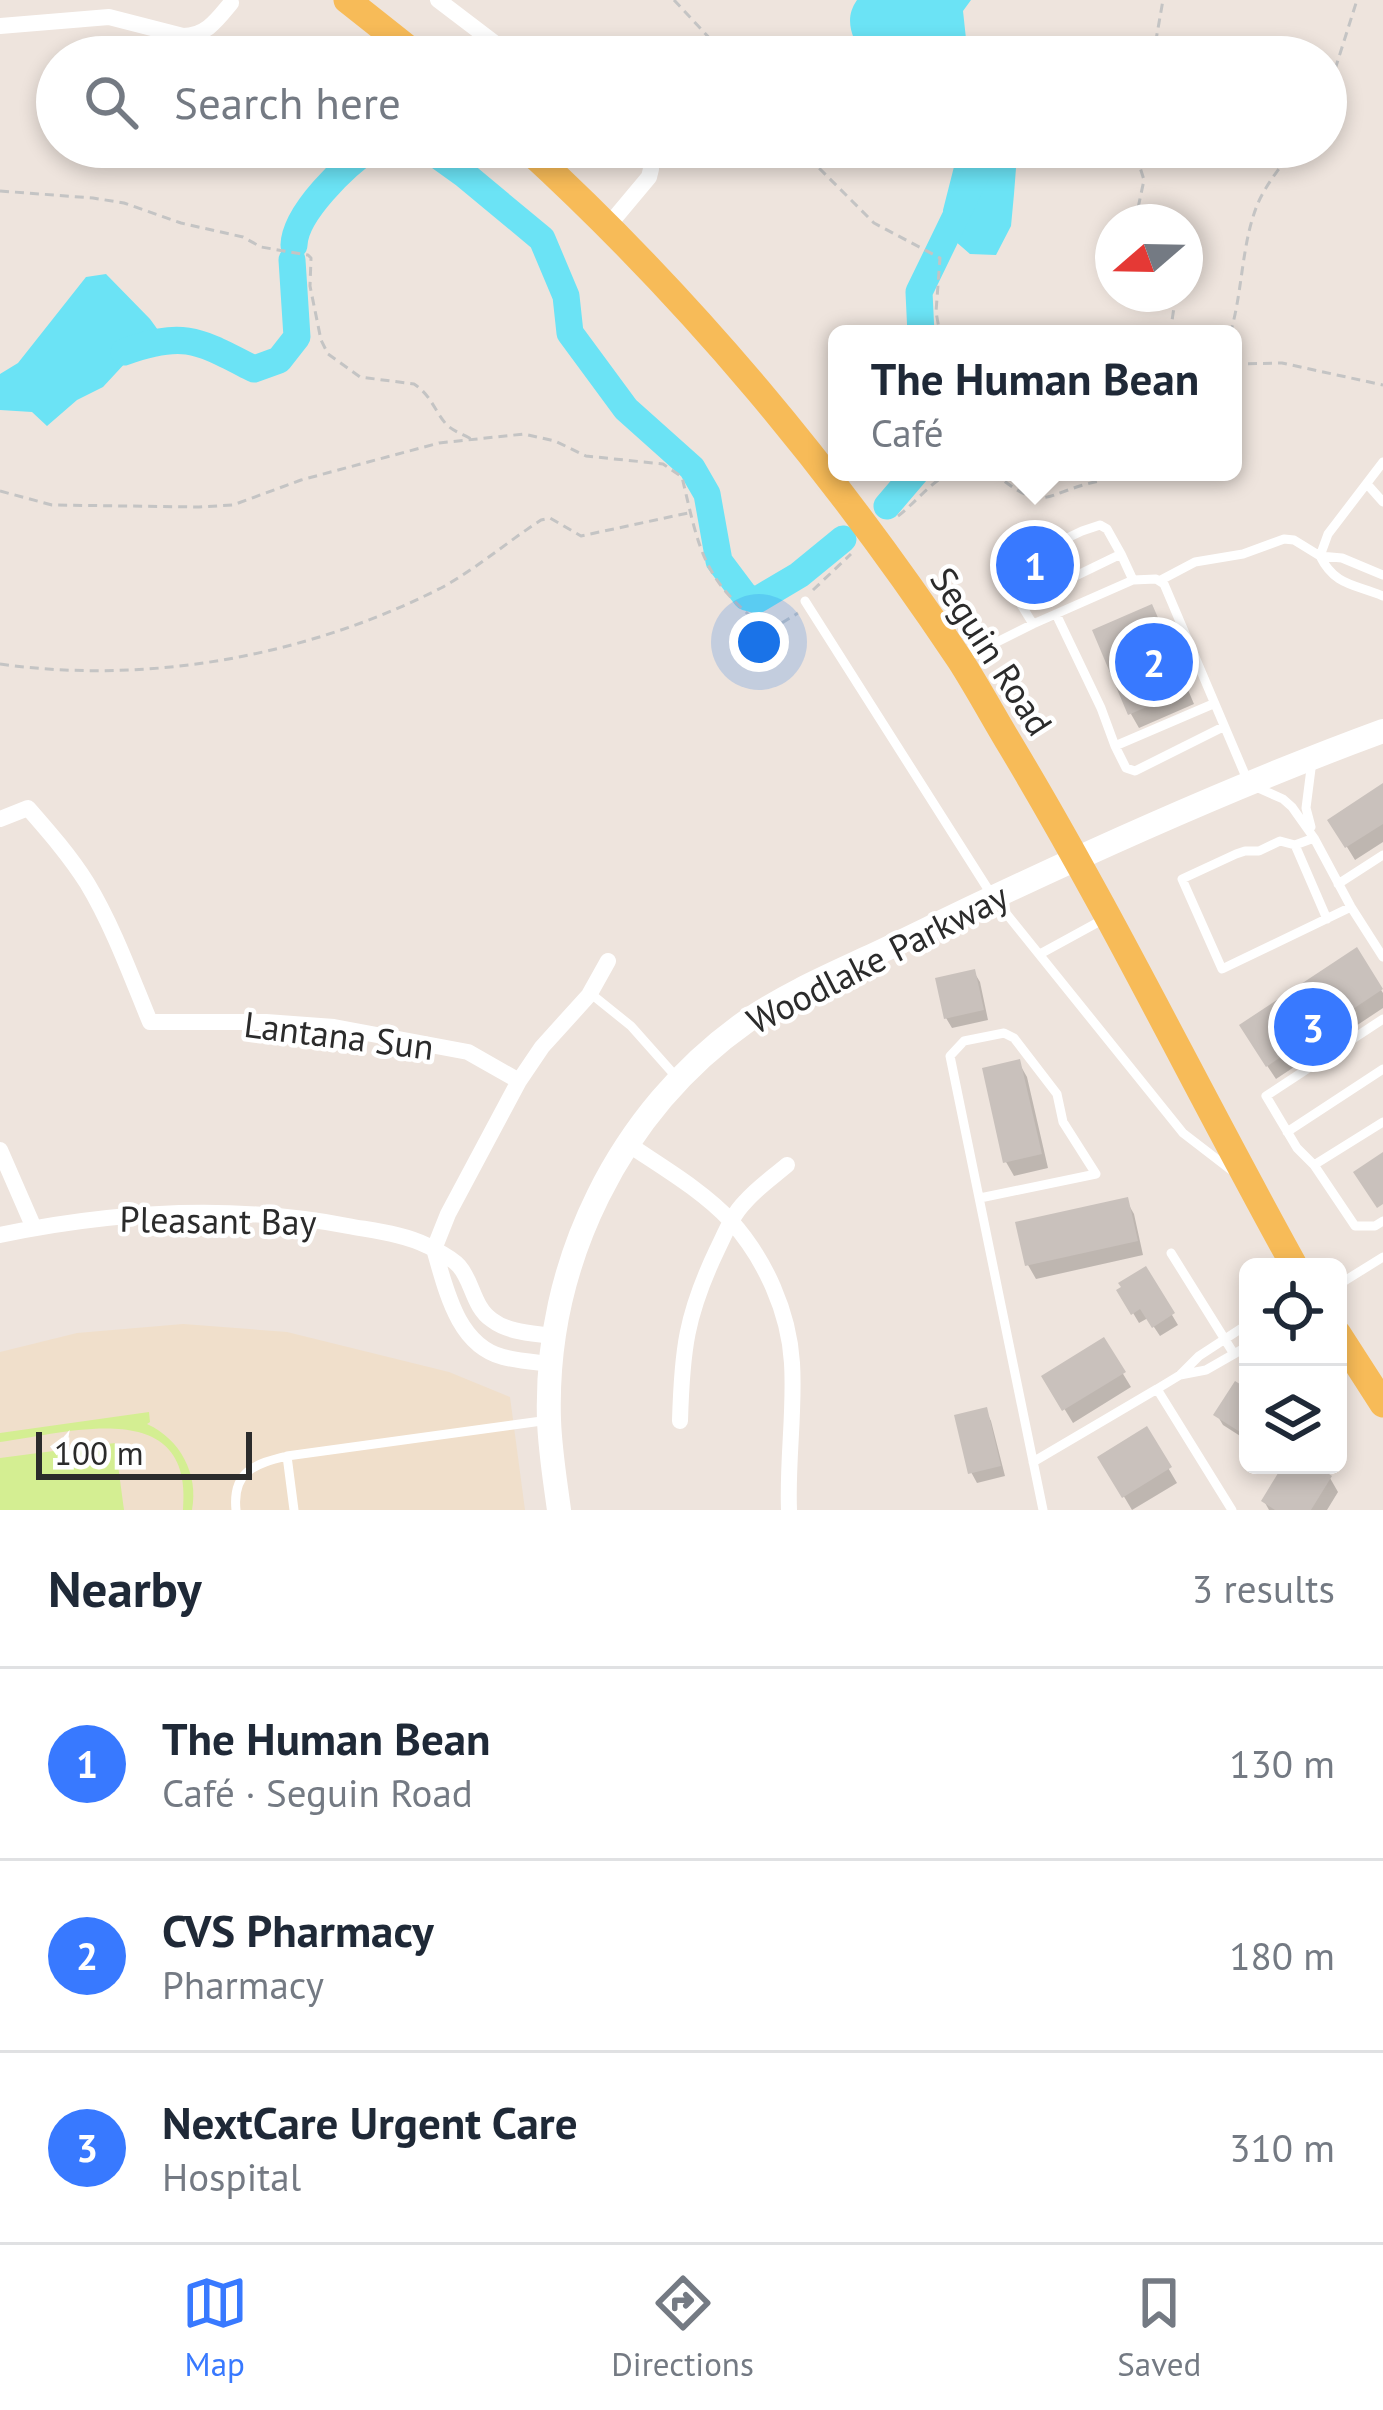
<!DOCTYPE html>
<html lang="en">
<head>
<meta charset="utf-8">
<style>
  :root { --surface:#fff; --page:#f6f6f7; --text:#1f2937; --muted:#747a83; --line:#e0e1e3; --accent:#3879ff }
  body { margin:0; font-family:"PT Sans",sans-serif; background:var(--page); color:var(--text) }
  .controls { position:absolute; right:36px; bottom:36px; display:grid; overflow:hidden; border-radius:18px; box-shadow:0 6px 18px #0003 }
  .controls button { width:108px; height:108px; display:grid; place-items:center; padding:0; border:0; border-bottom:3px solid var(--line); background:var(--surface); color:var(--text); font:60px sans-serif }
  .compass { position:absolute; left:1095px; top:204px; width:108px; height:108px; border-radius:50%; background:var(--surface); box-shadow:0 6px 18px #0003; rotate:250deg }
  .scale { position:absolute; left:36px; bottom:30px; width:216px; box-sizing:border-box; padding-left:12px; border:6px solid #2b2b2b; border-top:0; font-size:33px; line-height:42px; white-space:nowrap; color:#2b2b2b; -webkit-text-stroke:9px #fff; paint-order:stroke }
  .you { position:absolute; left:759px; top:642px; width:42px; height:42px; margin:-30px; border:9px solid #fff; border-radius:50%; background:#1a73e8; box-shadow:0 0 0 18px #1a73e833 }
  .badge { display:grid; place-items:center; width:78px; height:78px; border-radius:50%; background:var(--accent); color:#fff; font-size:39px; font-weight:700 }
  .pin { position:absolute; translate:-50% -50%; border:6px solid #fff; box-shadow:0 3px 12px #0006 }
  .popup { position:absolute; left:828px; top:325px; width:414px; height:156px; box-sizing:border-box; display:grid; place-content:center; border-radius:18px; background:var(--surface); filter:drop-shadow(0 3px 9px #0005); font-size:39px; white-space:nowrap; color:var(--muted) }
  .popup b { font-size:45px; color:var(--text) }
  .popup::after { content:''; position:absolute; left:50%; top:100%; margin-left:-24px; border:24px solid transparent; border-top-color:var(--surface) }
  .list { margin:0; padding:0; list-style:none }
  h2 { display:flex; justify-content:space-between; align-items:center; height:156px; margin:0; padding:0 48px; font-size:51px }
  h2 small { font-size:39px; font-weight:400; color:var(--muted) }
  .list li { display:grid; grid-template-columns:78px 1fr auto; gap:36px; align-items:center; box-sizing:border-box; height:192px; padding:0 48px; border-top:3px solid var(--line) }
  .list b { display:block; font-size:45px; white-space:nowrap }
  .list p { margin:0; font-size:39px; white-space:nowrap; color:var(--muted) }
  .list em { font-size:39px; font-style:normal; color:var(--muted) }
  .icon { flex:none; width:66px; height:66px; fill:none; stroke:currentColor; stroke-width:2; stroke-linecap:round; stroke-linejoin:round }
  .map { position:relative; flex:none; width:1383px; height:1510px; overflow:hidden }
  .search { position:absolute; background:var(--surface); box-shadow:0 6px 18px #0003; left:36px; right:36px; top:36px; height:132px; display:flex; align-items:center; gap:30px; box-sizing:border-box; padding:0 42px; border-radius:66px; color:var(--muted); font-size:45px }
  .sheet { height:732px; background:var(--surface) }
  nav { display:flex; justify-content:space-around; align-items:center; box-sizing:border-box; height:168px; border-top:3px solid var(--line); background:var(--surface); font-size:33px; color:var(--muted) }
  nav a { display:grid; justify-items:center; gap:6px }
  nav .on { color:var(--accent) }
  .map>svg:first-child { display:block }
  .education { fill:#f0dfcb }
  .pitch { fill:#d4ee92 }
  .water { fill:#6be3f5 }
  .shadow { fill:#0003 }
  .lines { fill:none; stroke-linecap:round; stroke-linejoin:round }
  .river { stroke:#6be3f5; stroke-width:27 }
  .building { fill:#c9c1bc }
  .path { stroke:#c4c4c4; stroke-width:3; stroke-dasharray:9 6; stroke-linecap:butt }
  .lane { stroke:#fff; stroke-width:9 }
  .street { stroke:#fff; stroke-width:16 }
  .secondary { stroke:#fff; stroke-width:24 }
  .primary { stroke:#f7bb58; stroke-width:27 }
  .labels { text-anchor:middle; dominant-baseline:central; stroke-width:9; stroke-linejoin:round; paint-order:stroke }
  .street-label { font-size:36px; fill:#2b2b2b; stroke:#fff }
</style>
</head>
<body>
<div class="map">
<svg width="1383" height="1510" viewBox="0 0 1383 1510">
  <rect width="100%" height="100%" fill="#eee4dd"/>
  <!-- education -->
  <path class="education" d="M183,1324L287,1332L449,1372L510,1397L525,1510H0V1352L77,1333Z"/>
  <!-- pitch -->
  <path class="pitch" d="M149,1412L150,1422L147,1424C180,1439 199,1474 192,1510H183C194,1394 68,1433 0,1442V1433Z
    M115,1443L124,1510H0V1458Z"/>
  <!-- water -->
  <path class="water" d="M857,0H971L963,11L968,57H862C853,37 843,20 857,0Z
    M959,147H1005L1016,168L1014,194L1011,226L996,255L970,254L947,234L943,210Z
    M106,274L150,319L163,337L128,360L103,387L77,400L47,426L32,412L0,410V374L18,363L86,277Z"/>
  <!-- shadow -->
  <path class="shadow" d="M1044,558L1051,571L1031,581L1024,568Z
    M1159,622L1194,704L1139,728L1131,714Z
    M1383,790V842L1355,860L1331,821Z
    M1356,951L1383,993V1008L1276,1079L1250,1040Z
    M974,972L980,982L988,1020L952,1028L946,1018Z
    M1019,1063L1027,1077L1048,1168L1014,1176L1006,1162Z
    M1126,1200L1134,1214L1143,1255L1036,1279L1028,1265Z
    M1145,1270L1178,1325L1160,1336L1148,1318L1139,1323L1120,1291Z
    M1103,1341L1131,1387L1073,1423L1045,1377Z
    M1248,1392V1441L1223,1425L1217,1415Z
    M986,1411L991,1421L1005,1476L977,1483L971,1472Z
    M1146,1430L1177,1483L1132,1510L1101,1458Z
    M1330,1478L1338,1492L1327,1510H1269L1264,1501Z"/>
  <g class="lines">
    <!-- river -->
    <path class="river" d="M421,147H426L465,175L542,239L566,296L570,333L626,409L692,468L707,494L719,561L746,597L757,600L799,575L843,539
      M294,245C295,213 345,165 372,147
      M921,334L919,292L985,156L983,147
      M124,352C185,330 199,341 254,369L279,360L297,337L292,260
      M887,506L916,472"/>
  </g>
  <!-- building -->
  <path class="building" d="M1045,554L1050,564L1025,577L1020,567Z
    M1152,604L1189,689L1128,715L1092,630Z
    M1383,783V824L1345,848L1327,820Z
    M1357,947L1383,989L1266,1067L1239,1025Z
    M975,969L984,1010L944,1019L935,978Z
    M1020,1059L1042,1154L1003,1163L982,1068Z
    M1383,1152V1204L1377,1208L1353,1172Z
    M1128,1197L1138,1241L1025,1266L1015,1222Z
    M1146,1266L1175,1313L1152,1328L1140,1309L1131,1315L1116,1290L1121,1287L1118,1283Z
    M1104,1337L1126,1372L1062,1411L1041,1376Z
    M1235,1381L1248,1389V1437L1213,1415Z
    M987,1407L1001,1466L968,1474L954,1415Z
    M1147,1426L1172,1467L1122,1498L1097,1457Z
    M1283,1465H1316L1332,1476L1311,1510H1275L1261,1501Z"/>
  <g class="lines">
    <!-- path -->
    <path class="path" d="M674,0L714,43L720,57
      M1153,57L1163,0
      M1326,98L1357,0
      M798,147L874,223L940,258L936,312L940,334
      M0,191L93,198L124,203L181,223L243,237L261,247L308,255L311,258L310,286L321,340L328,354L360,377L414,384C431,395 434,410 446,424C454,432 463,434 473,440
      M1135,222L1144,180L1138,161L1140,147
      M1170,334L1176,294
      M1230,334C1243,292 1241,244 1258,203C1267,183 1282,165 1295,147
      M1233,364L1282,363L1383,385
      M993,472C1046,516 1042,493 1099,481L1096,472
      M0,491L52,505L199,507L233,505L301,480L439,443L524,434L555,441L586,456L663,464L682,477C700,553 703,581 769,631L798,613
      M898,516C914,504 935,478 952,472
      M813,590L851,554
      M0,664C149,685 307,656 441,588C476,569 507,542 541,520L550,518L581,536L688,513"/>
    <!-- lane -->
    <path class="lane" d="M1367,484L1383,502
      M1383,575L1342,558L1320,556C1335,586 1354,584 1383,596
      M1159,581L1195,562L1243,554L1284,539L1294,540L1320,556L1328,534L1383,462
      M805,601L993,897L1183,1133L1231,1170
      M1020,603L1007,579L1011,565L1082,531L1100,525L1107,529L1121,554
      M1056,614L1101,708L1115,746L1213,704
      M1033,624L1020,603L1121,554L1133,580
      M965,658L1033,624L1133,580L1156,579L1164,584L1249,784L1283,799L1292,807L1314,838L1351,907L1383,957
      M1115,746L1126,768L1135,771L1223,727
      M1311,827L1306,808L1312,761
      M1314,838L1295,845L1280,841L1259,851H1245L1236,854L1182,879L1222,969L1351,907
      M1295,845L1327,919
      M1338,884L1383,855
      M1040,954L1104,919
      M590,993L631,1026L679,1080
      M1383,1019L1266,1096L1297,1148L1314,1165L1383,1122
      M1287,1132L1383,1069
      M1314,1165L1355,1226H1375L1383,1221
      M980,1198L1096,1174L1063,1122L1057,1094L1014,1038L1004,1033L964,1041L950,1056L1043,1510
      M1171,1253L1234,1354
      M1338,1285L1383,1257
      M1180,1375L1206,1370L1248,1346
      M1157,1389L1180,1375L1199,1356L1248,1324
      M287,1456L294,1510
      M1033,1462L1157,1389L1232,1510
      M236,1510C232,1471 255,1464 287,1456L549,1420"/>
    <!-- street -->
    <path class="street" d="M438,0L513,57
      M0,26L109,17L183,36C206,36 217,20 231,3
      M608,226L649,177L651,169L650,161L632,147
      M0,819L28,808C49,832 70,856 87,883C113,926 131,976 150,1022H266L334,1027L468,1052L519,1081
      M628,1144C662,1167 702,1190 731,1221C765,1259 789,1312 792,1363C795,1411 787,1461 789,1510
      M0,1150L34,1228
      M0,1235C115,1211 232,1204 348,1226C375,1231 404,1234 428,1246C439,1252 451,1257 459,1266C473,1282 473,1307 492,1320C509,1333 533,1333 553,1336
      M434,1249L448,1214L519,1081L542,1047L589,995L608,961
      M434,1249C446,1289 457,1345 503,1357C518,1361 535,1362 551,1364
      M680,1421C682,1350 686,1315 717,1250C725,1234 732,1215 745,1202C757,1188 773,1177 787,1165"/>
    <!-- secondary -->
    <path class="secondary" d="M559,1510C555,1480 550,1450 549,1420C544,1264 619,1111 747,1021C785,995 826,977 867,958C908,939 949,918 990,899C1119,838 1249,780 1383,731"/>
    <!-- primary -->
    <path class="primary" d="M347,0L419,57
      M525,147C693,301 833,470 960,660C978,688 994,718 1011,746C1113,916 1199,1094 1295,1267
      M1338,1334L1383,1404"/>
  </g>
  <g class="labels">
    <!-- street labels -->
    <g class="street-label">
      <text transform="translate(992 651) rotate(57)">Seguin Road</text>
      <text transform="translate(877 958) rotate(-27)">Woodlake Parkway</text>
      <text transform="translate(339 1035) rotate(7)">Lantana Sun</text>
      <text transform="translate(218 1220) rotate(1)">Pleasant Bay</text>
    </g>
  </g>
</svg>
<div class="controls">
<button><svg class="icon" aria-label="locate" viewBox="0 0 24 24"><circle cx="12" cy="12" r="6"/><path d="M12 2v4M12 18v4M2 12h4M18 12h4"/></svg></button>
<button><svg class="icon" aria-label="layers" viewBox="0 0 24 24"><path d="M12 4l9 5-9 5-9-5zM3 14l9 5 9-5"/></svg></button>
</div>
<svg class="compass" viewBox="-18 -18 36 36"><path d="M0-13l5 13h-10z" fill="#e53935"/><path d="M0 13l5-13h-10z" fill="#747a83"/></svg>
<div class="scale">100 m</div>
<div class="you"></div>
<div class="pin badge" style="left:1035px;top:565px">1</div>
<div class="popup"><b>The Human Bean</b>Café</div>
<div class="pin badge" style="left:1154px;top:662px">2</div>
<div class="pin badge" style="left:1313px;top:1027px">3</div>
<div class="search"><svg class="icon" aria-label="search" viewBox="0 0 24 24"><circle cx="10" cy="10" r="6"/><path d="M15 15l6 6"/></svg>Search here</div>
</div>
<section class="sheet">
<h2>Nearby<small>3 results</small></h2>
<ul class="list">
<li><span class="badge">1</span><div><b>The Human Bean</b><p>Café · Seguin Road</p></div><em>130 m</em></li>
<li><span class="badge">2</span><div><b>CVS Pharmacy</b><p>Pharmacy</p></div><em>180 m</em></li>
<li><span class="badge">3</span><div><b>NextCare Urgent Care</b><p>Hospital</p></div><em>310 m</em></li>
</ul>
</section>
<nav>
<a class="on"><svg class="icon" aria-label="map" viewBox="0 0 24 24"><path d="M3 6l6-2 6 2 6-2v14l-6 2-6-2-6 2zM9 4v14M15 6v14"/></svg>Map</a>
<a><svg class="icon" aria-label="directions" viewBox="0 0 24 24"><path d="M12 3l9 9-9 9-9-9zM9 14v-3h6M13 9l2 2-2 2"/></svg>Directions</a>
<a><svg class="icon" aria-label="saved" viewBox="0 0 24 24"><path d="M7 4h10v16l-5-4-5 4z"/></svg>Saved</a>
</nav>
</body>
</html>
